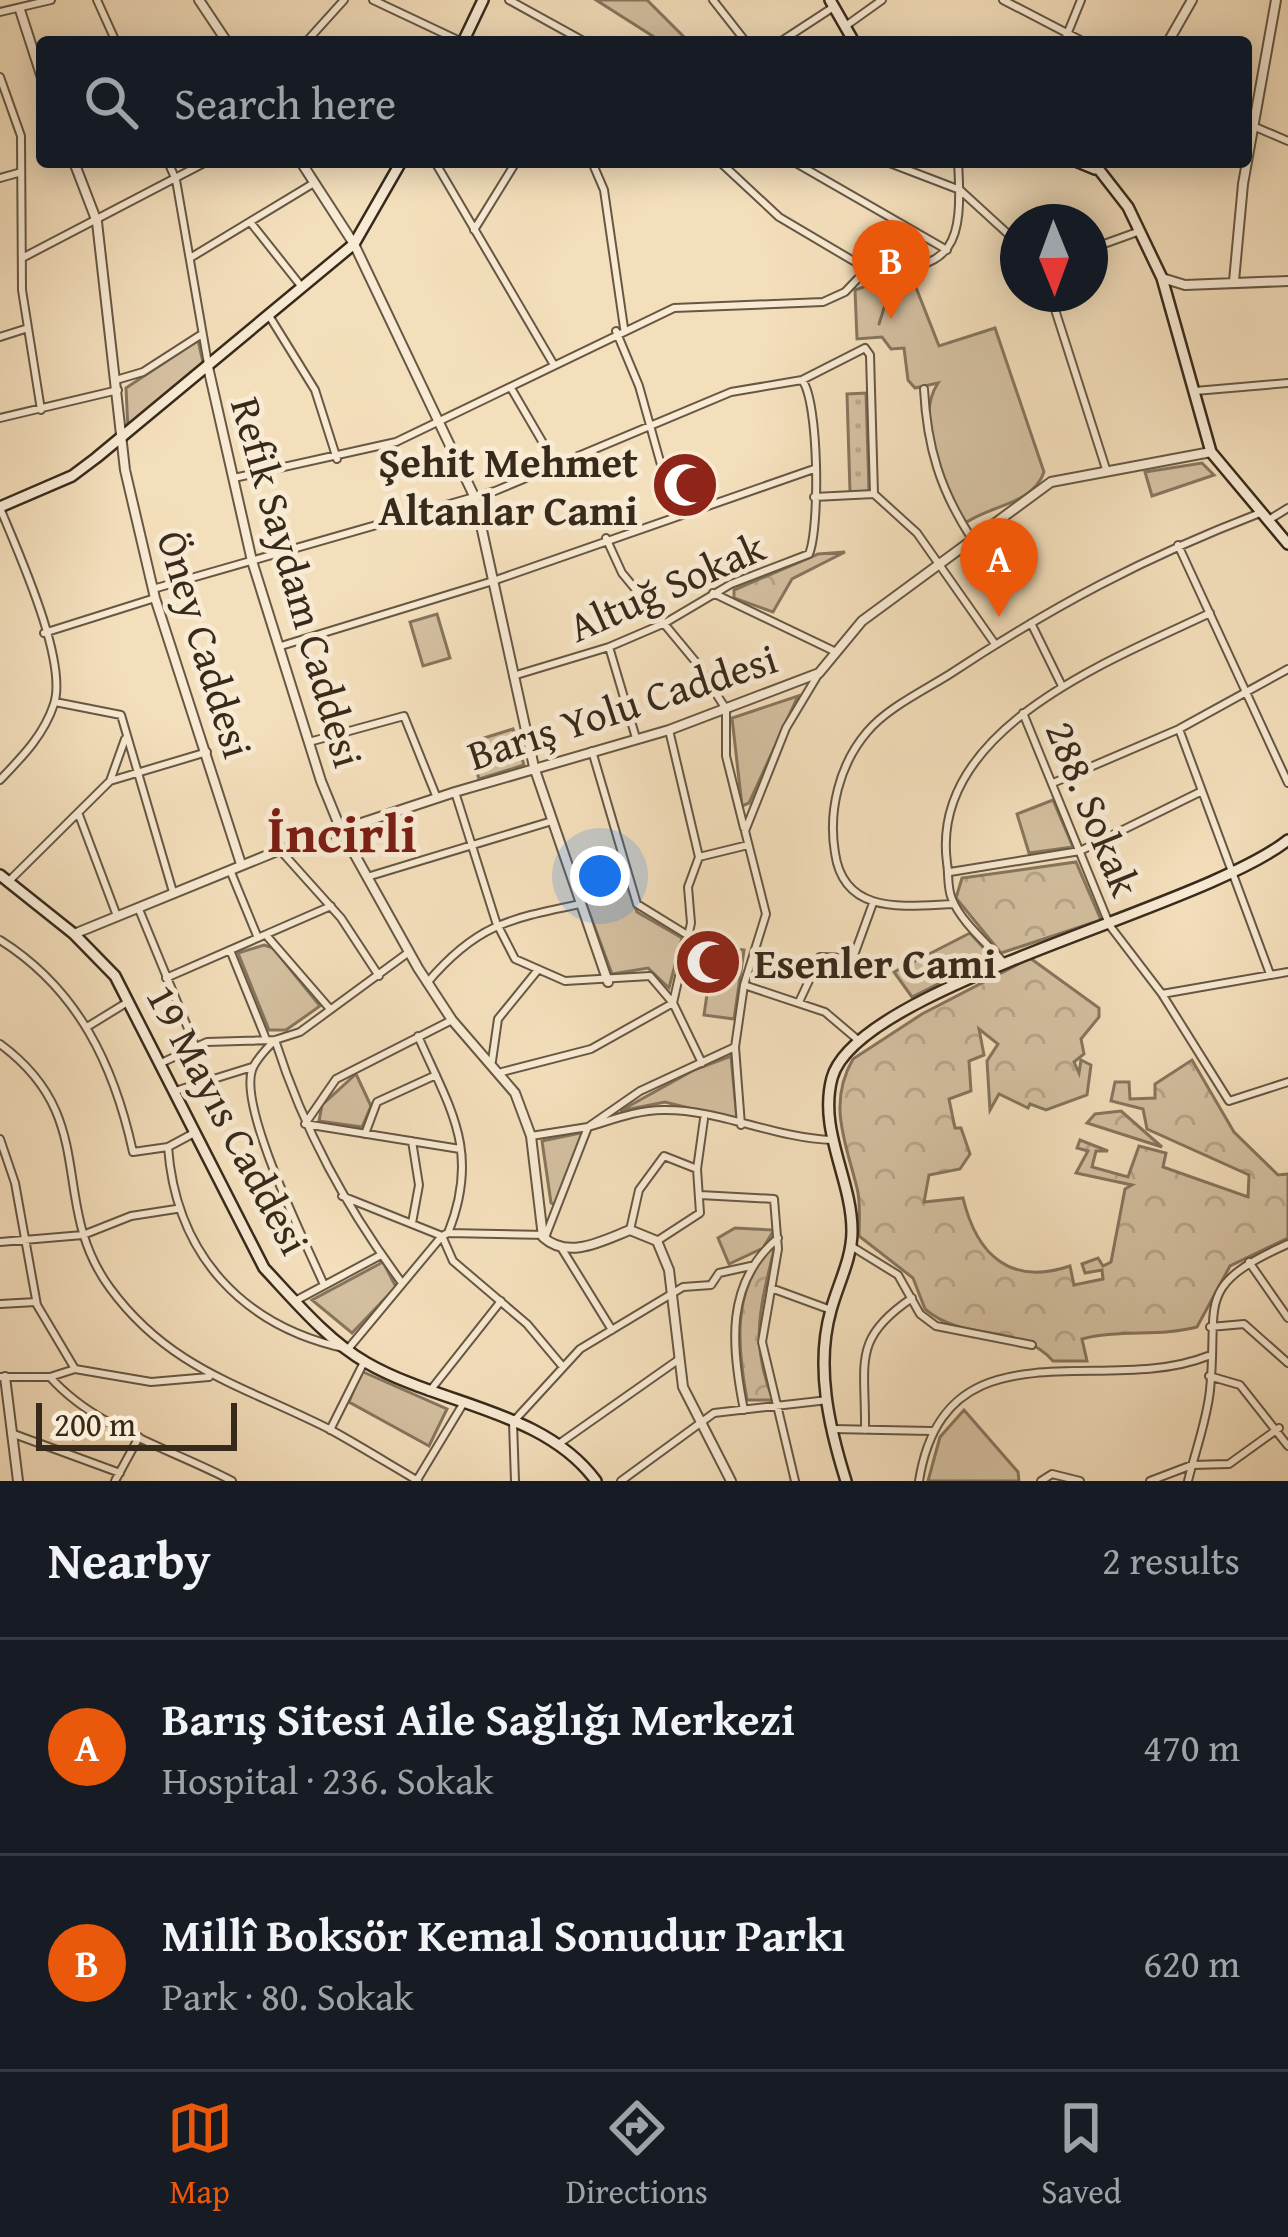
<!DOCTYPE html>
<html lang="en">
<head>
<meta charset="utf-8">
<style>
  :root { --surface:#171b24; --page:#242831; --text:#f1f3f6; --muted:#9ea1a6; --line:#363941; --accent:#ea580c }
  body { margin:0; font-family:"Gentium Book Plus",serif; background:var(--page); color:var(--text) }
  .compass { position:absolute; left:1000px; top:204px; width:108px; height:108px; border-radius:50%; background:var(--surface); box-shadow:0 6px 30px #0003; rotate:179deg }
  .scale { position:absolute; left:36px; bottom:30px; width:201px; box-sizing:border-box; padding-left:12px; border:6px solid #382a1b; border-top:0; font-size:33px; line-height:42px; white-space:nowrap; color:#382a1b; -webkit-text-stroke:9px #f8ead3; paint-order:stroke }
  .you { position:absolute; left:600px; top:876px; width:42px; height:42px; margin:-30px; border:9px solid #fff; border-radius:50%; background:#1a73e8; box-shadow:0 0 0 18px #1a73e833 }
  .badge { display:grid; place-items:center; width:78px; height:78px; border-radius:50%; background:var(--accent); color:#fff; font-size:39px; font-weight:700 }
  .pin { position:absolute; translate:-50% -99px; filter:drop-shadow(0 3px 6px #0008) }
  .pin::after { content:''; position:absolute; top:63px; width:42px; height:36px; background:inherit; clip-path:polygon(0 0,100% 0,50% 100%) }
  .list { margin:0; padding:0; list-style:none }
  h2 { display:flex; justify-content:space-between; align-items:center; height:156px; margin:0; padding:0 48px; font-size:51px }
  h2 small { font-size:39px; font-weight:400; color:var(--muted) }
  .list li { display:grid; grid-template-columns:78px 1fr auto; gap:36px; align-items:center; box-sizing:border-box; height:216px; padding:0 48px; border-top:3px solid var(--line) }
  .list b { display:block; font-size:45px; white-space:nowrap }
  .list p { margin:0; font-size:39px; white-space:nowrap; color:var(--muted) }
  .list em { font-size:39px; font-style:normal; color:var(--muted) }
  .icon { flex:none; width:66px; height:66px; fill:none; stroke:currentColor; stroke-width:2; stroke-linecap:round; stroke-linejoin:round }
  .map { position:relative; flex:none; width:1288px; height:1481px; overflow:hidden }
  .search { position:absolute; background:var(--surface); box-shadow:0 6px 30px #0003; left:36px; right:36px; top:36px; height:132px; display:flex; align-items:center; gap:30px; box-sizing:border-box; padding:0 42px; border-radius:12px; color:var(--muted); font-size:45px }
  .sheet { height:588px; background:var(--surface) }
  nav { display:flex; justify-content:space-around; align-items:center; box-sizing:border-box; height:168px; border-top:3px solid var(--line); background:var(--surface); font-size:33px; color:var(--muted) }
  nav a { display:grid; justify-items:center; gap:6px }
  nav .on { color:var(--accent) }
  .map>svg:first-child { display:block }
  .forest { fill:url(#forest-crowns); stroke:#86755e; stroke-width:3 }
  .park { fill:#d4c0a1; stroke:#86755e; stroke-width:3 }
  .garden { fill:url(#garden-dots); stroke:#86755e; stroke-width:3 }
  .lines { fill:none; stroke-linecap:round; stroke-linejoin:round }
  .stream { stroke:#82715b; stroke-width:3 }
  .minor-casing { stroke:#675743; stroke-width:10 }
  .tertiary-casing { stroke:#675743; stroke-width:12 }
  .secondary-casing { stroke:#382a1b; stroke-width:14 }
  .minor { stroke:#f8ead3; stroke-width:6 }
  .tertiary { stroke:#f8ead3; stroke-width:8 }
  .secondary { stroke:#f8ead3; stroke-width:9 }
  .labels { text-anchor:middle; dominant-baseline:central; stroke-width:10; stroke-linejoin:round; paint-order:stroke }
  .poi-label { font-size:42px; font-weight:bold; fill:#382a1b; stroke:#f8ead3; text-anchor:end }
  .street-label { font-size:42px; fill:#382a1b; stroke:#f8ead3 }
  .district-label { font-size:54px; font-weight:bold; fill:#7a1f14; stroke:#f8ead3 }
</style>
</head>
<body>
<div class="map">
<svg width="1288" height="1481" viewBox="0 0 1288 1481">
  <defs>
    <pattern id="forest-crowns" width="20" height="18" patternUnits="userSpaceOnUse" patternTransform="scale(3)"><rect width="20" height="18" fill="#d4c0a1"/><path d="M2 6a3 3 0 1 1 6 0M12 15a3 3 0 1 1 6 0" fill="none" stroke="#b7a58a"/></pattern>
    <pattern id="garden-dots" width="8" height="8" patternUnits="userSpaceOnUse" patternTransform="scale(3)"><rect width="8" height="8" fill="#d4c0a1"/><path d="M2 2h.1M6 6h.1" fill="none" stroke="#b7a58a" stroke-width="1.8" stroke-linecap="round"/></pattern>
  </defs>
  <rect width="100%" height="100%" fill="#f4dfbc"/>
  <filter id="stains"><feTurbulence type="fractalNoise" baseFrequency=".00167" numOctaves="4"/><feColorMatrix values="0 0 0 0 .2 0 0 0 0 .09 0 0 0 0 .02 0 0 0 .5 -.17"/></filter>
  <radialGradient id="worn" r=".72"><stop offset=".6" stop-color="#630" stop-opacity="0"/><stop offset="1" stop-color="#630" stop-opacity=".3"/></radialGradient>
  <!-- forest -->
  <path class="forest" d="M845,552L792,579L773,612L734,598V590L818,554Z
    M1076,862L1101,920L1001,953L956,898L962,878Z
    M1030,958L1099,1008V1017L1081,1039L1084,1054L1074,1062L1079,1073L1081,1060L1091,1065L1087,1095L1046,1110L1030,1104L1028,1108L999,1094L990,1110L987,1061L998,1044L979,1029L984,1055L969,1061L971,1091L949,1099L955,1128H961L970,1154L960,1169L929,1175L924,1202L963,1198C977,1256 1011,1286 1070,1266L1074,1285L1103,1279L1102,1270L1085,1273L1082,1264L1098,1258L1103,1266L1111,1262L1125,1189L1132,1185L1076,1173L1088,1151L1077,1148L1080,1140L1108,1151H1096L1092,1167L1128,1177L1139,1146L1166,1153L1163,1167L1248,1197L1249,1175L1147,1129L1143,1109L1111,1101L1115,1082H1129L1130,1099L1155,1098V1084L1192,1060L1234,1132L1278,1175L1288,1174V1238L1230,1266L1197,1327C1159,1337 1121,1329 1082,1339L1087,1361H1053C1019,1322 964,1343 925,1309L913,1278L859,1236C859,1221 861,1203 857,1188C846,1143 827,1104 853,1059L922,1014Z
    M1121,1111L1162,1147L1087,1123L1095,1114Z
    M775,1245C761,1306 749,1340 773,1400H747C737,1346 731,1285 775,1245Z"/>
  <!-- park -->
  <path class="park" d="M596,0H647L689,42H662Z
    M893,276L915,285L939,346L995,328L1044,472C1033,504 992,505 967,522L959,516C945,479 913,421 938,383L915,388L908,380L904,348L891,349L882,337L857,339L855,290Z
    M198,340L204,367L128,430L126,388Z
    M1202,463L1214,475L1152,496L1145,472Z
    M437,614L450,658L423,666L410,622Z
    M798,696L749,803L742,806L732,718Z
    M513,729L524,765L479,779L468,743Z
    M1053,800L1073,847L1029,853L1017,814Z
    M623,875L637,912L682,938L669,988L648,968L612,974L582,893Z
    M970,933L992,957L912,997L894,972Z
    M264,945L273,948L320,1006L286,1030H269L238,953Z
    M714,946L744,950L734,1019L704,1015Z
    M731,1056L737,1120L665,1102L620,1111L694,1070Z
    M356,1074L371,1106L362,1127L319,1121L322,1105Z
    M590,1131L556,1205L551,1203L542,1141Z
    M735,1228L774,1230L763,1248L729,1264L718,1238Z
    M383,1262L396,1287L352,1333L312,1300Z
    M361,1371L447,1409L429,1446L349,1402Z
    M964,1410L1018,1472L1019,1481H928L940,1437Z"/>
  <!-- garden -->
  <path class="garden" d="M866,393L869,491L850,492L847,394Z"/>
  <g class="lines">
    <!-- stream -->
    <path class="stream" d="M879,324L892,283"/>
    <!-- minor casing -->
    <g class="minor-casing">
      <path id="minor" d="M97,0L116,42
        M373,0L462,42
        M509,0L585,42
        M713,0L746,42
        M1003,0L1084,42
        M0,12L51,0
        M847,25L882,0
        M306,42L344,0
        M780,42L832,8
        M1064,42L1081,0
        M0,77L21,136L22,290L41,410
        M1246,123L1288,141
        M168,162L176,180L208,364
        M435,162L554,365
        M592,162L604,190L624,328
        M720,162L779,217L867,269
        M794,162L947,250
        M887,162L960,190L1018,243
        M0,178L18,173
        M251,223L301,286
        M474,230L516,162
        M1090,249L1140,231
        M24,257L206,162
        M190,258L314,183
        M1050,294L1106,469
        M268,314L315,390L337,459
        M616,331L639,386L675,515
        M0,337L25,329
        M116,380L143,372L202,334
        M511,388L557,467
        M924,389C927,447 940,490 972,539
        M1195,391L1288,383
        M0,418L118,390
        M234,478L396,442L674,308L823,302L845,292L867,269C956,273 963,243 958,162
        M814,497L874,494
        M0,508C18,552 68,661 54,704C44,735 22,757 0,780
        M1267,521L1288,508
        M606,538L622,573L695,661L726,709V756L744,828
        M1178,545L1288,783
        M153,589L495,491L731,392L802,380L865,348L870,355L874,494L917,533L995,644
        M713,593L836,652
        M1031,623L1062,686
        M44,633L155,598
        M281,646L493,581L814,469
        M609,647L636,738
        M513,676L609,647L665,623L731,584L809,554C820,528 819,401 802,380
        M55,702L121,715L173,892
        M1023,713L1110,926L1162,994L1229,1101L1288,1082
        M1179,729L1270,974
        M669,730L699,857
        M309,742L404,716L437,798
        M592,751L637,904L689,936
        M110,781L125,739
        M1053,783L1179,729L1288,669
        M455,792L496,922L515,959L565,981L650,976L673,1003L702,1063
        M79,815L117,916
        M280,850L341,918L379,976
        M230,870L258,938
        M950,872L1080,851L1200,792
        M367,877L552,821
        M10,880L110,781L207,752
        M953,904C905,906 844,916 835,853C828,811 839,765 867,732C887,708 923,691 950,674C1053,606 1145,557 1260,513
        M138,907L196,1048
        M266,935L330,1009
        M0,940C78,989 114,1065 133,1152L168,1147L196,1132
        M230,950L266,1039
        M1004,963C988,944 961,922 952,899C947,888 949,875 947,863C929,728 1114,659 1210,613
        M166,978L331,906
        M427,983C476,925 508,919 580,904
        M744,985L825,1012L858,1040
        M1162,994L1288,972
        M799,1002L820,957L853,958L873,903
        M452,1020L336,1079L305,1124L460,1149
        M87,1027L126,1003
        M275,1040C304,1131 346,1207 402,1283
        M275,1040C267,1048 256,1059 252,1070C239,1110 306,1243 324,1285
        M0,1044C102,1119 47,1202 110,1288C170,1370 245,1386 331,1430C360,1446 389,1464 418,1481
        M492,1061L498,1019L537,971
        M161,1063L207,1042L275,1040L300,1032L409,952
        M502,1072L591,1049L673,1003L691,923L688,887L699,857L748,845
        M175,1091L252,1067
        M741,1125L735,1047L744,985L766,914L745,831L786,728L819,673
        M365,1134L377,1102L436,1075
        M531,1136L588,1127L640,1091L735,1047
        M0,1139L15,1183L37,1305L75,1369
        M412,1141L419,1185L412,1223
        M168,1147C176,1255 243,1327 348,1349L442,1236L453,1261L527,1324L563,1367
        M700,1195L774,1199L778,1249L762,1342L795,1481
        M342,1196L442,1236L448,1233C481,1151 450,1109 418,1036
        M630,1230L639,1190L664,1156L697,1169
        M448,1233L546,1235L588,1127C612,1120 637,1110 663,1110C719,1109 774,1138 832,1140
        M657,1241L700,1213L697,1169L704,1119
        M0,1242L83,1235L131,1216L176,1209
        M851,1246L898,1275L920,1314L936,1326L1032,1345
        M562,1249L612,1330
        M1249,1262L1288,1318
        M771,1288L831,1310
        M295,1301L381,1255
        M0,1304L36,1302
        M1210,1327L1244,1324L1288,1363
        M1209,1376L1240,1385L1288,1446
        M0,1377H50L75,1369L151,1382L209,1377
        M50,1377C96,1429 172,1449 232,1481
        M429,1392L501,1301
        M744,1410C731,1346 725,1283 778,1238
        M833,1429L931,1431
        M330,1430L364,1362
        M865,1430C866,1363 851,1339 912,1298
        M11,1433L120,1473
        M560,1443L678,1360
        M417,1480L463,1404
        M115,1481L139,1437
        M515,1481L513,1422L580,1349L683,1287L711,1285L719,1273L751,1266
        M621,1481L714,1413L828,1400
        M919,1481C945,1318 1103,1398 1208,1356
        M1041,1481L1052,1474L1080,1481
        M1150,1481L1192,1465L1229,1464L1279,1428
        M1188,1481C1195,1452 1207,1420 1210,1390C1219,1302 1192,1287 1288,1244"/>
    </g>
    <!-- tertiary casing -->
    <g class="tertiary-casing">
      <path id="tertiary" d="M199,0L227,42
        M20,10L42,78
        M1168,42L1192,0
        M74,162L97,222L125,470L155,598L241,864
        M301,162L354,244L475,498L534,767L608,982
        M1162,278L1185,285L1288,281
        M1234,281L1243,184L1276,0
        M208,367L252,561L321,781L341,830L418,968L452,1020L515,1093L531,1136L543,1237C568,1260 602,1241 630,1230L657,1241L669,1270L683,1387L731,1481
        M74,934L280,850L455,792L669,730L819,673L862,621L1051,482L1211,452
        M5,1377L18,1481"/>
    </g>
    <!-- secondary casing -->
    <g class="secondary-casing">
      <path id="secondary" d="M830,0L854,42
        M463,42L483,0
        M1078,162L1095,169
        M1093,162L1128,207L1162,278L1211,452L1288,544
        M0,507L72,476L96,458L354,244L401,162
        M0,875L74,934L115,976L264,1268C294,1300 328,1341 367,1363C440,1405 544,1410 596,1481
        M846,1481C829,1427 815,1366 831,1310C838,1284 852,1259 852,1231C852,1179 818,1131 832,1078C857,986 1202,909 1288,840"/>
    </g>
    <!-- minor -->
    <use href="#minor" class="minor"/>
    <!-- tertiary -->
    <use href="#tertiary" class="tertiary"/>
    <!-- secondary -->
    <use href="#secondary" class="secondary"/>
  </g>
  <!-- icons -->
  <defs>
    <g id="mosque-disc" transform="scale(3.45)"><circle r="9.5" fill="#8f2418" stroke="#f8ead3"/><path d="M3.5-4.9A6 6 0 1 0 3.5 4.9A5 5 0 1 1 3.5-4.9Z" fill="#fff"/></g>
  </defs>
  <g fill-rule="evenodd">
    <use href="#mosque-disc" x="685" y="485"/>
    <use href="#mosque-disc" x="708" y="962"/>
  </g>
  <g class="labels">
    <!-- poi labels -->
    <g class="poi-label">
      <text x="638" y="461">Şehit Mehmet<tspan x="638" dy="48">Altanlar Cami</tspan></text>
      <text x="754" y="962" text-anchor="start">Esenler Cami</text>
    </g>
    <!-- street labels -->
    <g class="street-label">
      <text transform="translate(298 582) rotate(74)">Refik Saydam Caddesi</text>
      <text transform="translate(666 586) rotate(-24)">Altuğ Sokak</text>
      <text transform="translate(206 644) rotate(73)">Öney Caddesi</text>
      <text transform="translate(622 706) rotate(-18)">Barış Yolu Caddesi</text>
      <text transform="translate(1094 808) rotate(68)">288. Sokak</text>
      <text transform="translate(229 1119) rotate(62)">19 Mayıs Caddesi</text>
    </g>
    <!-- district labels -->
    <g class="district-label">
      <text x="342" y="832">İncirli</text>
    </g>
  </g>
  <rect width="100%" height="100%" filter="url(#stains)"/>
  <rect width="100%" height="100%" fill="url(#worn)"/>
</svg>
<svg class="compass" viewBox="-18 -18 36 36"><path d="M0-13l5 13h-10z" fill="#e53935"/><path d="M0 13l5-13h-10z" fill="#9ea1a6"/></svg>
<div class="scale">200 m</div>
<div class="you"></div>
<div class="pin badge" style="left:999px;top:617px">A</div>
<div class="pin badge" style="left:891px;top:319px">B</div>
<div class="search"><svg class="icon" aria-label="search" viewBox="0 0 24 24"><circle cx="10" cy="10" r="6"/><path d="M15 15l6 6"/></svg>Search here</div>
</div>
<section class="sheet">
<h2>Nearby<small>2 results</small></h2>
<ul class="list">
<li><span class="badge">A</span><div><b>Barış Sitesi Aile Sağlığı Merkezi</b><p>Hospital · 236. Sokak</p></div><em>470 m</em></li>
<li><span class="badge">B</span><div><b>Millî Boksör Kemal Sonudur Parkı</b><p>Park · 80. Sokak</p></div><em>620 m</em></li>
</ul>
</section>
<nav>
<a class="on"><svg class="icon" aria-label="map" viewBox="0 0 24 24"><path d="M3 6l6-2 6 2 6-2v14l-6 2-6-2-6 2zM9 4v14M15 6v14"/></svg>Map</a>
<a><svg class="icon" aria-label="directions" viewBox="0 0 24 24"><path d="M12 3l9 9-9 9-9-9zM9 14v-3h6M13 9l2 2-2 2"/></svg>Directions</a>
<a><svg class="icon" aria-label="saved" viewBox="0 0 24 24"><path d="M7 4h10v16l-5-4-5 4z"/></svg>Saved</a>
</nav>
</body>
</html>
